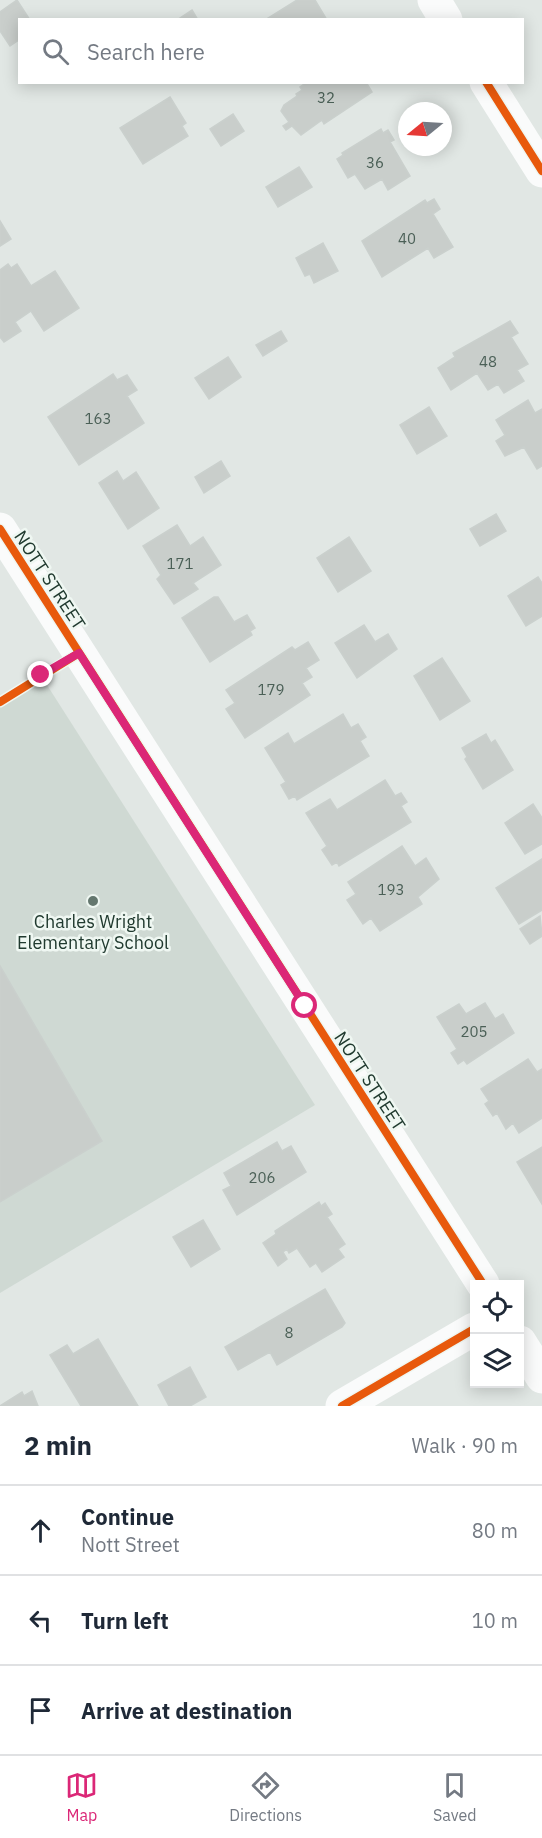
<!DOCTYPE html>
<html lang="en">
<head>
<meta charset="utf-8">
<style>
  :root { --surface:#fff; --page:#f2f2f3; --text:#1f2937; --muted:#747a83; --line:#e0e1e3; --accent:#db2777 }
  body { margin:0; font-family:"IBM Plex Sans",sans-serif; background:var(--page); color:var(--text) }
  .controls { position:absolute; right:18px; bottom:18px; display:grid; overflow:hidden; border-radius:0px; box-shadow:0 3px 15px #0003 }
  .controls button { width:54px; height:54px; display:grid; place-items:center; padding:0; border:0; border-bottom:2px solid var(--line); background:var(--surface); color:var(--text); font:30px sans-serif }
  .compass { position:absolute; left:398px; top:102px; width:54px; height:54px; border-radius:50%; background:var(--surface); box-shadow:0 3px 15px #0003; rotate:252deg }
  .stop { position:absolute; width:18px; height:18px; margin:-14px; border:4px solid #db2777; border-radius:50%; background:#fff }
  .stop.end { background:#db2777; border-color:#fff; box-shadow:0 2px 6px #0008 }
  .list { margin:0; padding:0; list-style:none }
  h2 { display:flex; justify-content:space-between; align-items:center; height:78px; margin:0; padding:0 24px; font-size:26px }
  h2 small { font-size:20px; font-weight:400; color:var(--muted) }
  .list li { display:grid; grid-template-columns:39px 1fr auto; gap:18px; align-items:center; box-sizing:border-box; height:90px; padding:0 24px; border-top:2px solid var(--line) }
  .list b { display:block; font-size:22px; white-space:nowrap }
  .list p { margin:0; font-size:20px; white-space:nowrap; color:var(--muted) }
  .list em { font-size:20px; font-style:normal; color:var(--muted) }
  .icon { flex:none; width:33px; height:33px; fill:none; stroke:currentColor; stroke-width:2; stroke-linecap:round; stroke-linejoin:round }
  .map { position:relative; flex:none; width:542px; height:1406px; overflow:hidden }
  .search { position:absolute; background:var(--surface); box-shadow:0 3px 15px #0003; left:18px; right:18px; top:18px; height:66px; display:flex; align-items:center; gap:15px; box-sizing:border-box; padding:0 21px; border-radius:0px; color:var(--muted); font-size:22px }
  .sheet { height:348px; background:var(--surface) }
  nav { display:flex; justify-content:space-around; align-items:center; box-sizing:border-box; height:84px; border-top:2px solid var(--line); background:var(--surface); font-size:16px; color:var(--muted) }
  nav a { display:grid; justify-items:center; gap:3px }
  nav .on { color:var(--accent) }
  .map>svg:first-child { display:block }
  .built { fill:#cfd9d3 }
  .building { fill:#c9cecb; stroke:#cad0cd; stroke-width:1.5 }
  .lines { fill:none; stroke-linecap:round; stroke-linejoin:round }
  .minor { stroke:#fafbfb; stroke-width:33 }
  .tertiary { stroke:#fafbfb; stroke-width:33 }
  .cycleway-casing { stroke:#eff7f2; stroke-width:11 }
  .cycleway { stroke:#e8590c; stroke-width:8 }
  .route { stroke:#db2777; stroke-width:8 }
  .poi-dot { fill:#64776e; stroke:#eff7f2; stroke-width:2 }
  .labels { text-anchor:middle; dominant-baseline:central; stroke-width:5; stroke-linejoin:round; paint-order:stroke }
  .number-label { font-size:15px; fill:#4b6057 }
  .street-label { font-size:18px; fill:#203a2f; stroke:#eff7f2 }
  .poi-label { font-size:18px; fill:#203a2f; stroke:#eff7f2 }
</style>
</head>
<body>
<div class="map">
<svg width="542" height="1406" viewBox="0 0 542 1406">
  <rect width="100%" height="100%" fill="#e1e7e4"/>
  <!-- built -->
  <path class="built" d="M40,674L315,1105L0,1293V698Z"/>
  <!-- building -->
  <path class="building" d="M17,0L30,20H20V39L10,46L0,31V12Z
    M297,0H315L327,20H265Z
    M192,10L198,20H177Z
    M307,82H366L372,92L324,124L322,120L301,135L292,126L286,130L283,126L289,122L281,111L284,105L297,96L296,94L302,90L300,87Z
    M170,97L186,123L182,126L188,136L143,164L120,128Z
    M233,114L244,131L221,146L210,129Z
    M381,129L383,133L388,130L394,140L390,142L410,176L388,190L382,179L365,189L355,174L348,178L337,159L343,155L342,153Z
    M299,167L312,187L278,207L266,187Z
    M434,199L440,209L433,214L453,247L434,258L428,248L382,277L362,241L425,200L427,203Z
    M0,221L11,239L0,246Z
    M323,243L338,271L314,283L310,274L305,276L296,258Z
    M8,264L11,268L17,264L31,286L55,271L79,308L44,331L31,311L15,322L21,331L4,342L0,337V270Z
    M510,321L518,333L511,337L528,364L517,370L524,381L504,393L498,384L488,390L477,373L451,390L438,368L455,357L453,353Z
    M281,331L287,341L263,356L256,345Z
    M228,357L241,377L209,399L195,378Z
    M113,374L117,380L127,375L137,390L127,396L144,423L79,465L48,417Z
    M528,400L535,413L542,409V466L537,469L524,447L505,456L496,441L505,435L496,420Z
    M429,407L447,436L417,454L400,425Z
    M221,461L230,476L204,493L195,477Z
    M117,471L123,481L136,472L159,508L128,529L99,483Z
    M496,514L506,531L480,546L470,529Z
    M177,525L190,546L203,537L221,565L193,583L198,589L174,604L157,579L161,575L143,546Z
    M349,537L371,571L338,592L317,558Z
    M538,577L542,583V616L526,626L508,596Z
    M214,597H218L234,622L247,615L255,628L250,631L252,635L210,662L182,618Z
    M364,625L375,642L388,634L397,649L357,678L335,643Z
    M308,642L319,660L306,668L312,677L302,683L310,695L245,738L226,709L235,703L226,690L292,647L295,650Z
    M442,658L470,701L440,720L414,676Z
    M343,714L351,728L358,724L366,737L360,741L369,756L297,800L295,796L289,799L281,785L286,782L265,748L288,733L294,744Z
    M486,734L491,743L495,740L513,770L483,789L465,759L467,757L462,748Z
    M385,780L395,796L401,793L407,802L401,806L411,822L339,866L337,862L332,865L322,850L327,846L306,813L330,799L337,810Z
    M533,804L542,818V844L525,854L505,823Z
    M402,846L415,866L426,858L439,879L418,897L422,904L380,931L371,918L363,924L347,900L356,894L348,882Z
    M542,859V910L519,924L496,888Z
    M540,916L542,936L530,944L520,929Z
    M0,966L102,1141L0,1202Z
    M485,1003L495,1019L503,1014L514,1033L467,1064L464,1060L458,1064L451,1053L457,1049L437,1017L459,1004L466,1014Z
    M528,1059L537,1072L542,1069V1118L519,1133L513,1123L506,1129L497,1113L493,1116L485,1104L489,1101L481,1089Z
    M277,1142L282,1151L291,1146L306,1172L237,1215L223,1190L231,1186L224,1173Z
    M542,1147V1204L517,1162Z
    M319,1202L321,1206L325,1203L332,1214L327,1217L345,1244L338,1249L344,1257L322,1272L316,1263L310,1267L297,1248L289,1253L287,1249L283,1252L287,1259L278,1266L263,1243L276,1234L275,1231Z
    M203,1220L220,1249L191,1267L173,1237Z
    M325,1289L345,1323L342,1327L277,1365L270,1352L238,1370L225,1347Z
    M98,1339L138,1406H81L50,1355L67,1345L73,1354Z
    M190,1367L206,1397L190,1406H169L158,1385Z
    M32,1391L38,1406H0L22,1392L24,1396Z"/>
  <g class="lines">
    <!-- minor -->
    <path class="minor" d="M434,0L446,20
      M486,82L542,171
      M342,1406L474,1329"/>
    <!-- tertiary -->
    <path class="tertiary" d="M0,529L483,1284
      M520,1342L542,1377"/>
    <!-- cycleway casing -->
    <g class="cycleway-casing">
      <path id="cycleway" d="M486,82L542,171
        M0,529L483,1284
        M0,702L79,653
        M342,1406L474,1329"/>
    </g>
    <!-- cycleway -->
    <use href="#cycleway" class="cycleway"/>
  </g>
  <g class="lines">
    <!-- route -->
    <path class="route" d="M41,675L79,653L305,1006"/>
  </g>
  <!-- markers -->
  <circle class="poi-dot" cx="93" cy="901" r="6"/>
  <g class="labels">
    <!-- number labels -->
    <g class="number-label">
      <text x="326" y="97">32</text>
      <text x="375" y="162">36</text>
      <text x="407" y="238">40</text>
      <text x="488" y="361">48</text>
      <text x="98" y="418">163</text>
      <text x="180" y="563">171</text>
      <text x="271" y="689">179</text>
      <text x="391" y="889">193</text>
      <text x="474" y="1031">205</text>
      <text x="262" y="1177">206</text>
      <text x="289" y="1332">8</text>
    </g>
    <!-- street labels -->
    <g class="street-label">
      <text transform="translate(50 580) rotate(57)">NOTT STREET</text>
      <text transform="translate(370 1081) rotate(57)">NOTT STREET</text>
    </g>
    <!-- poi labels -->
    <g class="poi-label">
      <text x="93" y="921">Charles Wright<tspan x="93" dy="21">Elementary School</tspan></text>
    </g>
  </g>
</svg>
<div class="controls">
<button><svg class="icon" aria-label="locate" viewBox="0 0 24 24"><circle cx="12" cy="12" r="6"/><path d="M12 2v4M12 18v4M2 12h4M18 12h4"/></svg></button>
<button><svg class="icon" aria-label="layers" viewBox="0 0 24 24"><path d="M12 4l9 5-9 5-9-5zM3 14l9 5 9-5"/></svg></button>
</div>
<svg class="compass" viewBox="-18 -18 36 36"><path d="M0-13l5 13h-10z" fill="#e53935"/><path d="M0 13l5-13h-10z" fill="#747a83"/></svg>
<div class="stop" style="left:305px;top:1006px"></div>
<div class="stop end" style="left:41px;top:675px"></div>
<div class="search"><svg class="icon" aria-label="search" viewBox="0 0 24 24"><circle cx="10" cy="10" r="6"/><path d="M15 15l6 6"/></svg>Search here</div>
</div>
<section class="sheet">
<h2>2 min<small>Walk · 90 m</small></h2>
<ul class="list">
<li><svg class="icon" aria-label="ahead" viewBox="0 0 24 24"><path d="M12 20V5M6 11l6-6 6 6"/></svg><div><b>Continue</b><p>Nott Street</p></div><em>80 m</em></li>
<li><svg class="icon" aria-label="left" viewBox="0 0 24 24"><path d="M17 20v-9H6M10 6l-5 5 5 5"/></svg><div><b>Turn left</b></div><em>10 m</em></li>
<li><svg class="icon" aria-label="arrive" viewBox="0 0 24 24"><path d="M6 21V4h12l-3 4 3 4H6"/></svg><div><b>Arrive at destination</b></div></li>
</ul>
</section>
<nav>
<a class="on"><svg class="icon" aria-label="map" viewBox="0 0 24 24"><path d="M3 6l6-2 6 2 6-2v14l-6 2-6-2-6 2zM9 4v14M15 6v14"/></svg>Map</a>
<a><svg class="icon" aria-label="directions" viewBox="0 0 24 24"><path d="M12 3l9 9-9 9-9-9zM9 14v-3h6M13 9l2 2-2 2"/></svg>Directions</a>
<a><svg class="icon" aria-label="saved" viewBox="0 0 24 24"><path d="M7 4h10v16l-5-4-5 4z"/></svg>Saved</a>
</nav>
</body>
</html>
